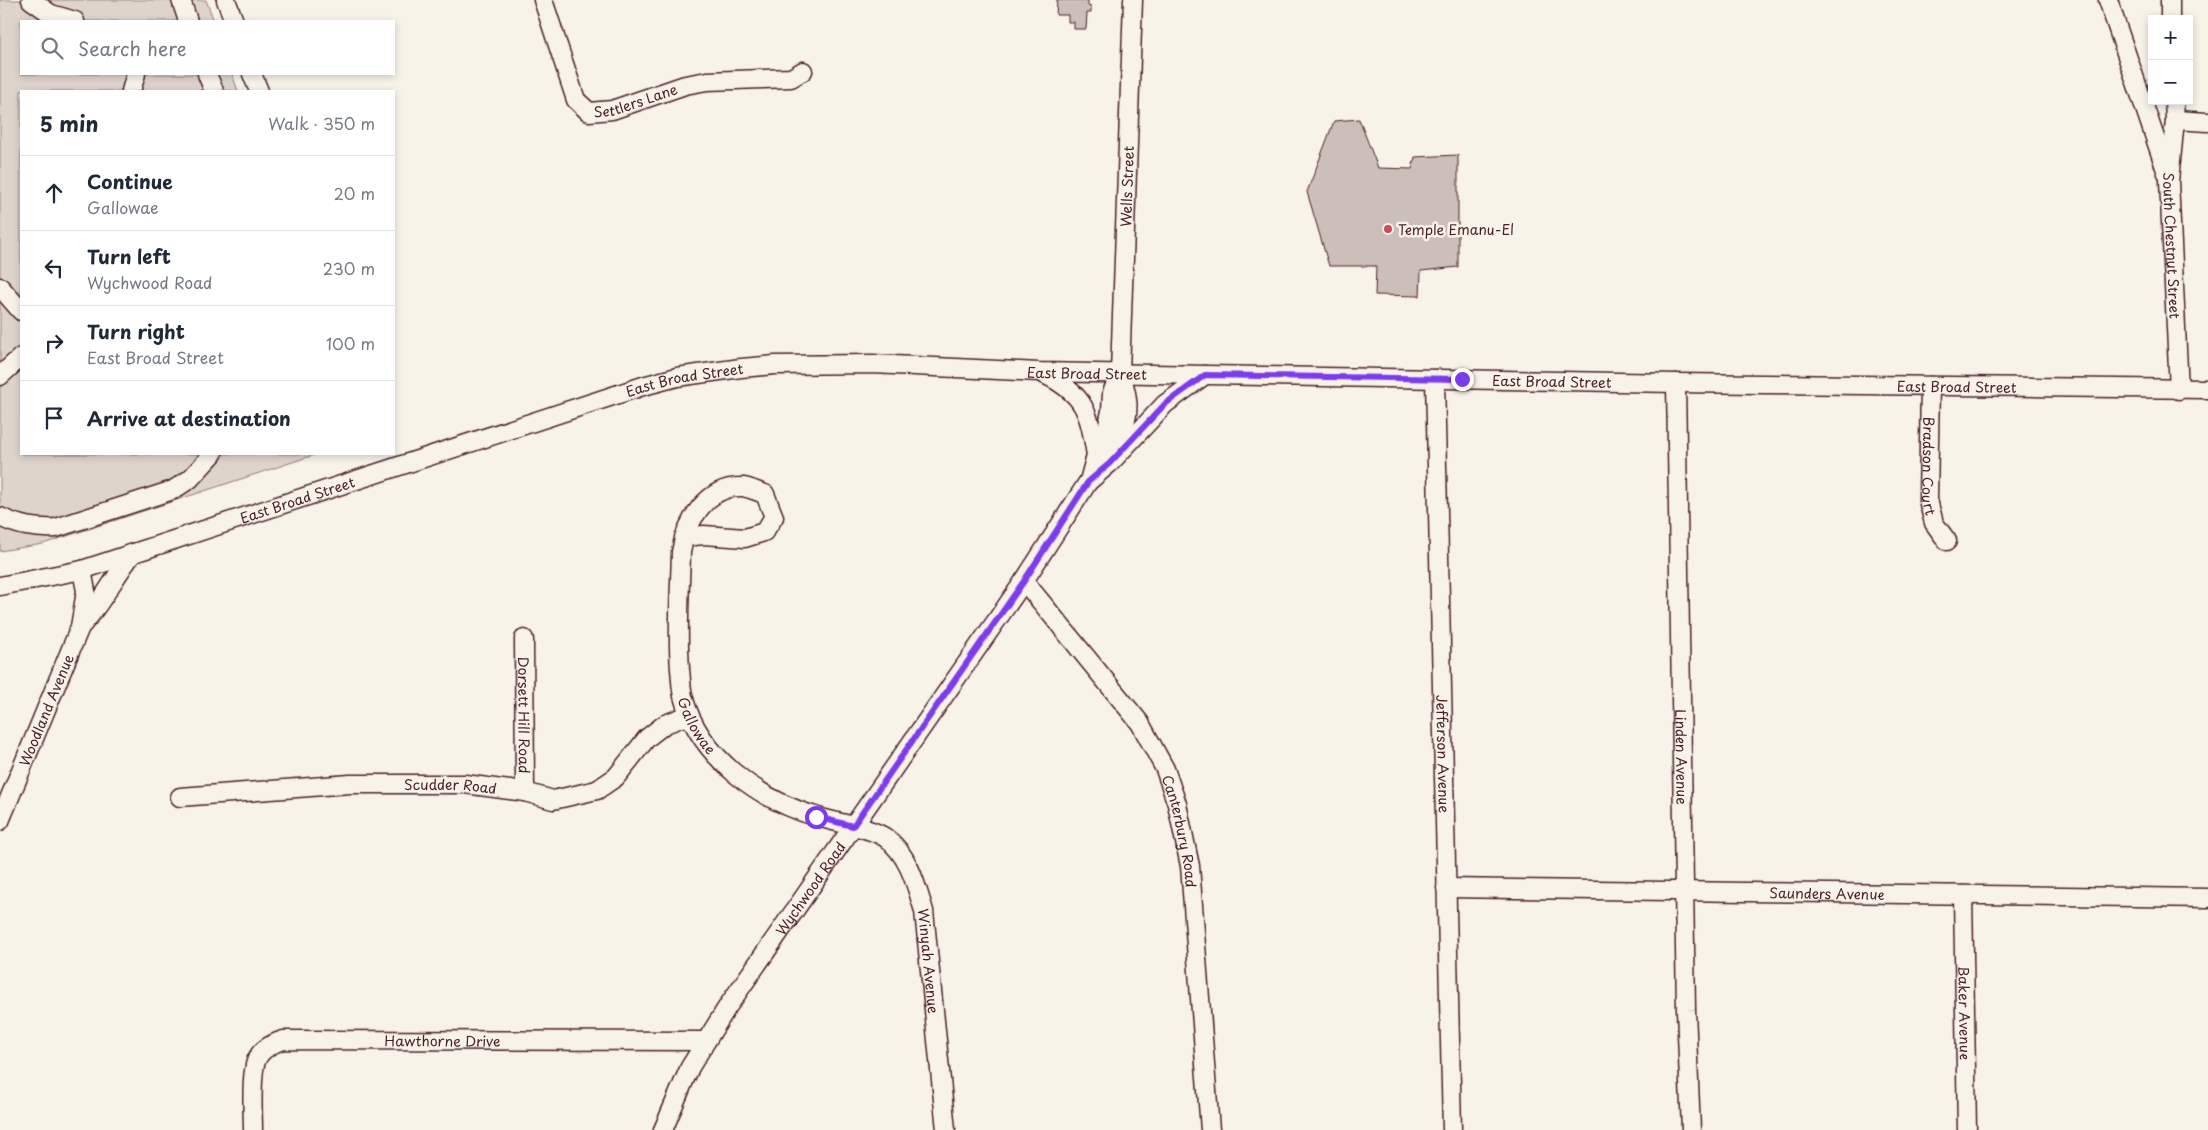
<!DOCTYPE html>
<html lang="en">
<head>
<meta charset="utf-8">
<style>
  :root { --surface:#fff; --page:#f2f2f3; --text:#1f2937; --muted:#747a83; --line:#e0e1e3 }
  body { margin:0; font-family:"Playpen Sans",sans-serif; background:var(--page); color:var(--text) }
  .controls { position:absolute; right:15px; top:15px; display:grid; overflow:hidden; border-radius:0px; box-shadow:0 2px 8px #0003 }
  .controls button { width:45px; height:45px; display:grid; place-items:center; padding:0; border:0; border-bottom:1px solid var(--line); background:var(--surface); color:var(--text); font:25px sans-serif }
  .stop { position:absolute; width:15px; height:15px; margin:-11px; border:4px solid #7c3aed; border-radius:50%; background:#fff }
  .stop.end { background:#7c3aed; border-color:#fff; box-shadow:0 1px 5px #0008 }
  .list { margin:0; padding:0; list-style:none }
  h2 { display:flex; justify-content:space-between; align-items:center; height:65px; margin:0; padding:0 20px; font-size:21px }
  h2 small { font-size:16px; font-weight:400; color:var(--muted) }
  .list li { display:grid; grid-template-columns:32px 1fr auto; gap:15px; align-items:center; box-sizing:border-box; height:75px; padding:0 20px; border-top:1px solid var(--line) }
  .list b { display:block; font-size:19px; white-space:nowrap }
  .list p { margin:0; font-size:16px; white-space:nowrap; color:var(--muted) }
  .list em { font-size:16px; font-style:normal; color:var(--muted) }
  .icon { flex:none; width:28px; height:28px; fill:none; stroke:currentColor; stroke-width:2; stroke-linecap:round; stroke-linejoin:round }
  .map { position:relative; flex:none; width:2208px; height:1130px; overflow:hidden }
  .search { position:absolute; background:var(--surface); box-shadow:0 2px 8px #0003; left:20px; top:20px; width:375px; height:55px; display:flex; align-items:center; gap:12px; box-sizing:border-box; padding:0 18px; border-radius:0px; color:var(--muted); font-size:19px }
  .panel { position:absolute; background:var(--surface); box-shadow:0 2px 8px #0003; left:20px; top:90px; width:375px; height:365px; border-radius:0px }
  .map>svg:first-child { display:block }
  .green { fill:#ded4cc; stroke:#947a7c }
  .building { fill:#ccbfb9; stroke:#4a1f2b }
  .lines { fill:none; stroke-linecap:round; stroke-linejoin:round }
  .minor-casing { stroke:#4a1f2b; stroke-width:21 }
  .minor { stroke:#f7f3e8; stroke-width:18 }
  .route { stroke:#7c3aed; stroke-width:6 }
  .poi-dot { fill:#d1495b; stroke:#f7f3e8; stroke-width:2 }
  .labels { text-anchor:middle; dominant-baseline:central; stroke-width:5; stroke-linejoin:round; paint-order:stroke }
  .street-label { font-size:14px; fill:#4a1f2b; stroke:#f7f3e8 }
  .poi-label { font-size:14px; fill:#4a1f2b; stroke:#f7f3e8; text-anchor:start }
</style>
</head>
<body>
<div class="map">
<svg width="2208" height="1130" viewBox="0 0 2208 1130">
  <rect width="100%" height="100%" fill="#f7f3e8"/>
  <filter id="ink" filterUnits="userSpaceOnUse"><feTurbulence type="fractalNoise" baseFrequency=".02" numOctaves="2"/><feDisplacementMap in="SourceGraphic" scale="10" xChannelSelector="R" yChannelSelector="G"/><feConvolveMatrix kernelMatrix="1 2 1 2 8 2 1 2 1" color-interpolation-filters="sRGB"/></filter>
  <g filter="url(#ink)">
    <!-- green -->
    <path class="green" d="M0,0H206L214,21H21V74H232L238,91H21V454H317L43,544L0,551Z"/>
    <!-- building -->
    <path class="building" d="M1057,0H1088V6L1091,7V13H1087L1086,29H1074V22H1068V15H1056Z
      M1359,119L1378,168L1412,169L1415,157L1458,155V267L1421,271L1420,296L1375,295L1376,266H1329L1307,192L1334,121Z"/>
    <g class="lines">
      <!-- minor casing -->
      <g class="minor-casing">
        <g id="minor">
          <path d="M31,0L51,14L75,21"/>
          <path d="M181,0L188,21"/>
          <path d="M226,0L234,21"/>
          <path id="s1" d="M543,0L576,100L589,112L612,110L685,85L707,81L791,78L803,71"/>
          <path d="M2108,0L2167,173"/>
          <path d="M2170,0V19"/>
          <path d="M207,74L214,91"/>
          <path d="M252,74L259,91"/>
          <path d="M131,91L136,74"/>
          <path id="s2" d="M2174,101L2175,120L2169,181L2179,390"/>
          <path d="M2175,120L2208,122"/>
          <path d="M0,287L21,311"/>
          <path d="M1044,374C1085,394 1089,412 1096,455"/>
          <path d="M0,376L21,357"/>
          <path id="s3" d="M1435,379L1452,1130"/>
          <path id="s4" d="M1676,383L1686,1010L1691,1130"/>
          <path id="s5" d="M1930,386L1928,500L1934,523L1947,541"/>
          <path d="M1115,451C1128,420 1133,406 1120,373"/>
          <path id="s6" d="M1089,481L1096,455L1107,430L1111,411L1112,393L1120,373L1133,0"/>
          <path d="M0,517C19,526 35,529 56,528L173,490L190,479L213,454"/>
          <path id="s7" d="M684,537L704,535L745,538L764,532L774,517L765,494C758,492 750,488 743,487C707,485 686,522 681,552C680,591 677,630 680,669C681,678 681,687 683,696C699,757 759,800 818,817C836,823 871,827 886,838C909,855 916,885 924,911L946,1130"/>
          <path id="s8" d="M1024,581L1140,723L1165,769L1177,804L1190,866L1210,1130"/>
          <path id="s9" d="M0,586L82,570L643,386L677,377L741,368L775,365L872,364L1039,372L1676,383L2208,389"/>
          <path d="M80,627C101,605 114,577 133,553"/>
          <path id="s10" d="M524,639L525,792"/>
          <path id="s11" d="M180,797L350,784H465L525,792L553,800L597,790L616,777L647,738L665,724L689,715"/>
          <path id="s12" d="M0,821L80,627L86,591L82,570"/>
          <path id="s13" d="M1446,888L2208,898"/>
          <path id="s14" d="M1963,895L1967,1130"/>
          <path id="s15" d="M253,1130C253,1114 250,1069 258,1057C263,1048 274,1043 283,1040L706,1041"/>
          <path id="s16" d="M663,1130L690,1067L728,1006L1024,581L1088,482L1110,463L1165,404L1205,375"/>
        </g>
      </g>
      <!-- minor -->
      <use href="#minor" class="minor"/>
    </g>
  </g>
  <g class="lines" filter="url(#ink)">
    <!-- route -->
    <path class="route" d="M816,817L853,826L1024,581L1088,482L1110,463L1165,404L1205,375L1462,379"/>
  </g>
  <!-- markers -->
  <circle class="poi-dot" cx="1388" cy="229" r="5"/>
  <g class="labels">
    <!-- street labels -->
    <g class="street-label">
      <text stroke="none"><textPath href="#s1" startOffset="171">Settlers Lane</textPath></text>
      <text stroke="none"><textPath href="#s6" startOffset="300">Wells Street</textPath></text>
      <text stroke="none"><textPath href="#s2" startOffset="145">South Chestnut Street</textPath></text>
      <text stroke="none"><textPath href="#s9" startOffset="1120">East Broad Street</textPath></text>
      <text stroke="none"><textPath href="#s9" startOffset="716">East Broad Street</textPath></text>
      <text stroke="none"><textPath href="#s9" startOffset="1585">East Broad Street</textPath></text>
      <text stroke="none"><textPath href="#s9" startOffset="1990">East Broad Street</textPath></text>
      <text stroke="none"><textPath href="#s5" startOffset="80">Bradson Court</textPath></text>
      <text stroke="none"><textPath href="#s9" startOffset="310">East Broad Street</textPath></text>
      <text stroke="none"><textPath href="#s12" startOffset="120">Woodland Avenue</textPath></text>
      <text stroke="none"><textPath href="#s10" startOffset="76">Dorsett Hill Road</textPath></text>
      <text stroke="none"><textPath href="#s7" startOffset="422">Gallowae</textPath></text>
      <text stroke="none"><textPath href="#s3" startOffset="375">Jefferson Avenue</textPath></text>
      <text stroke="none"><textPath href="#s4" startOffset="374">Linden Avenue</textPath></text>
      <text stroke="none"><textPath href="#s11" startOffset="271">Scudder Road</textPath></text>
      <text stroke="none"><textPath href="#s8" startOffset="300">Canterbury Road</textPath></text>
      <text stroke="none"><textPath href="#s16" startOffset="284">Wychwood Road</textPath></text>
      <text stroke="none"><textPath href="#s13" startOffset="381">Saunders Avenue</textPath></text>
      <text stroke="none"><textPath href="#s7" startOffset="784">Winyah Avenue</textPath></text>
      <text stroke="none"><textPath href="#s14" startOffset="118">Baker Avenue</textPath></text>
      <text stroke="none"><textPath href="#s15" startOffset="264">Hawthorne Drive</textPath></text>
    </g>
    <!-- poi labels -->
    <g class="poi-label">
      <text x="1398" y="229">Temple Emanu-El</text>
    </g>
  </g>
</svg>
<div class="controls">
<button>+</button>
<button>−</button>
</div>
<div class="stop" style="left:816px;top:817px"></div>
<div class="stop end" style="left:1462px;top:379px"></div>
<div class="search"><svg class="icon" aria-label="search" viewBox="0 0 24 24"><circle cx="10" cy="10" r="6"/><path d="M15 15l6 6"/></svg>Search here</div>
<section class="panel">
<h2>5 min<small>Walk · 350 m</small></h2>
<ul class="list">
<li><svg class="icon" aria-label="ahead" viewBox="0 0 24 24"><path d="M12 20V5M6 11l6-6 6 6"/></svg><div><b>Continue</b><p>Gallowae</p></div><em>20 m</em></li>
<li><svg class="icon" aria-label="left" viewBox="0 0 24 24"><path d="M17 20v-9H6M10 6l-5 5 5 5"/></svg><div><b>Turn left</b><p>Wychwood Road</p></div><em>230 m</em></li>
<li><svg class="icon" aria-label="right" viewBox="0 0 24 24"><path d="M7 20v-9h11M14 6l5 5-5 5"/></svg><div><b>Turn right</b><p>East Broad Street</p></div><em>100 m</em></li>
<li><svg class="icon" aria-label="arrive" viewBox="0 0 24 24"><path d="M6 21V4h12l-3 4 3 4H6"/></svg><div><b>Arrive at destination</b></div></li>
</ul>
</section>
</div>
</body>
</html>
